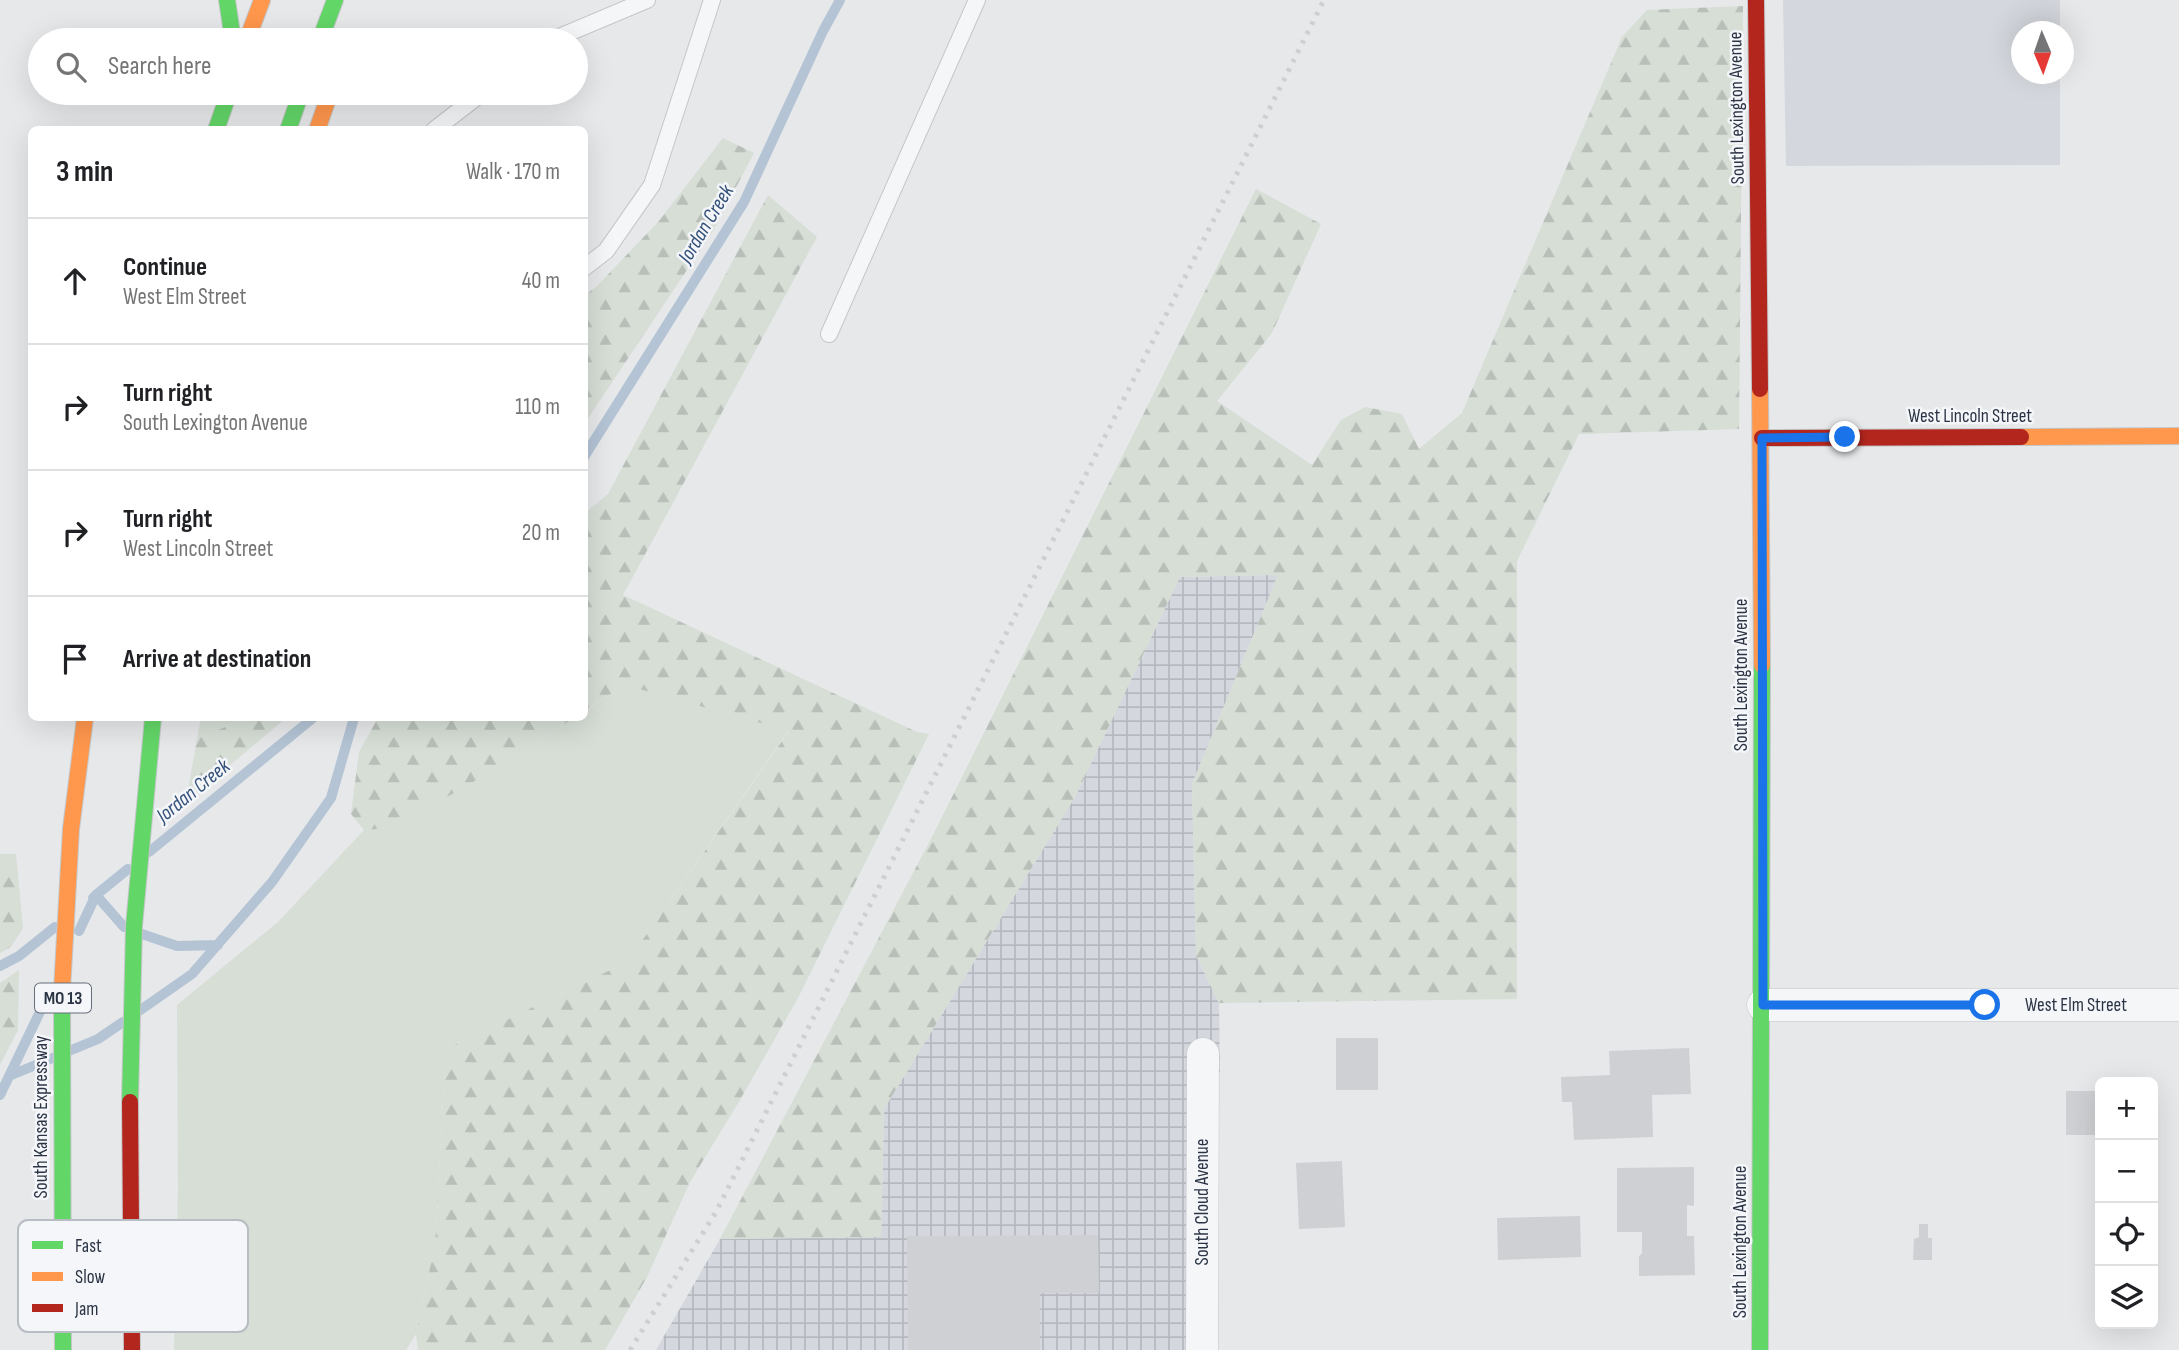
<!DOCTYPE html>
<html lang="en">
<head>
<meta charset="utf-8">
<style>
  :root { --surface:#fff; --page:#f2f2f2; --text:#202124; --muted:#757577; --line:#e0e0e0 }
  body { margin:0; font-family:"Sofia Sans Condensed",sans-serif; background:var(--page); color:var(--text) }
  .controls { position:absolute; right:21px; bottom:21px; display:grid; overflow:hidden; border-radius:10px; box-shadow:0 7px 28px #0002 }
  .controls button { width:63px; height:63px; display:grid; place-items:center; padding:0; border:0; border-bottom:2px solid var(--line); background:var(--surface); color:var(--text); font:35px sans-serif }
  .compass { position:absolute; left:2011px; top:21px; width:63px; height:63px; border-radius:50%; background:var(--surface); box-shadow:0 7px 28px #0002; rotate:178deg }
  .stop { position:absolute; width:21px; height:21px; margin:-16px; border:5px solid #1a73e8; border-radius:50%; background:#fff }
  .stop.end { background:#1a73e8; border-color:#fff; box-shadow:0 2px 7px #0008 }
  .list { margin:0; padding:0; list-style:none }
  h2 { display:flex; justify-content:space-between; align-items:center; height:91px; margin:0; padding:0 28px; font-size:30px }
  h2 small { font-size:23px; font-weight:400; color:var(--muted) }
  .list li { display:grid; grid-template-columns:46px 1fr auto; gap:21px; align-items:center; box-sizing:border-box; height:126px; padding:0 28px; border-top:2px solid var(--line) }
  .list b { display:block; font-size:26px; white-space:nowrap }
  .list p { margin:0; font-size:23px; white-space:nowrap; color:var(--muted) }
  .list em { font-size:23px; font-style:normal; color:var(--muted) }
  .icon { flex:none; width:38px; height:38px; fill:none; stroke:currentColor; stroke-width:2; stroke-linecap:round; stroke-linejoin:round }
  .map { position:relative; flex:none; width:2179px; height:1350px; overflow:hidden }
  .search { position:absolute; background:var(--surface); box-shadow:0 7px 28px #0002; left:28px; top:28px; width:560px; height:77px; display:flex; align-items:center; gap:18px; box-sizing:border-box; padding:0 24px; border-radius:38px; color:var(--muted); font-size:26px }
  .panel { position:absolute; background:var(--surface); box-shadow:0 7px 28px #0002; left:28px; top:126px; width:560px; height:595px; border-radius:10px }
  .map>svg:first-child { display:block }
  .built { fill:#d4d7dd }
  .industrial { fill:url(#industrial-grid) }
  .grass { fill:#d6ded6 }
  .forest { fill:url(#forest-firs) }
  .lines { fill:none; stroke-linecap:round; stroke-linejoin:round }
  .stream { stroke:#b4c4d5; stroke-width:10 }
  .building { fill:#ced0d3 }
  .lane-casing { stroke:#c4c6c8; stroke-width:18 }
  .street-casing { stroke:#c4c6c8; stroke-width:33 }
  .fast-casing { stroke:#c4c6c8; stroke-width:18 }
  .slow-casing { stroke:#c4c6c8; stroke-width:18 }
  .jam-casing { stroke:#c4c6c8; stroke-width:18 }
  .lane { stroke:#f5f6f7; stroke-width:16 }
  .street { stroke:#f5f6f7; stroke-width:32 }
  .fast { stroke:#63d668; stroke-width:16 }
  .slow { stroke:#ff974d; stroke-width:16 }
  .jam { stroke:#b3261e; stroke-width:16 }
  .rail { stroke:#cecfd2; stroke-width:5; stroke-dasharray:3.5 7; stroke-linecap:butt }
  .route { stroke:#1a73e8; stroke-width:9 }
  .labels { text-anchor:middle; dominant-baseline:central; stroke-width:5; stroke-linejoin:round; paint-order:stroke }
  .shield { fill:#f4f6f9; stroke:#676e7b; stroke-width:2 }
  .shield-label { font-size:18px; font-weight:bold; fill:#2b3445 }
  .street-label { font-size:19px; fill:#2b3445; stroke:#f4f6f9 }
  .water-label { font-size:21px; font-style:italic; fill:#34527a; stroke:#f4f6f9 }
  .key { fill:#f4f6f9; stroke:#b8bcc3; stroke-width:2 }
  .key-label { font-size:19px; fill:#2b3445 }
</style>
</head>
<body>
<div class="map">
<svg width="2179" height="1350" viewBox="0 0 2179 1350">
  <defs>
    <pattern id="industrial-grid" width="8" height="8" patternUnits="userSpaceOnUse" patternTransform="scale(1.75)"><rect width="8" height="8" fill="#d4d7dd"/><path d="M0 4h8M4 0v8" fill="none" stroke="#b6b9bf"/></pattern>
    <pattern id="forest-firs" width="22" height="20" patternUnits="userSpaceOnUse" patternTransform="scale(1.75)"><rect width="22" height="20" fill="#d6ded6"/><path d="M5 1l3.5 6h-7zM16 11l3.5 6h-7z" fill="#b8bfb9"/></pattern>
  </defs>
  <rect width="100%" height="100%" fill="#e6e8ea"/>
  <!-- built -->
  <path class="built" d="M1783,0H2060V31L2022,32V74H2060V165L1786,166Z"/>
  <!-- industrial -->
  <path class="industrial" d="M1278,575L1192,784L1196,955L1219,1003L1220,1072L1187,1074V1350H656L720,1239L881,1237L884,1109L1075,797L1180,577Z"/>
  <!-- grass -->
  <path class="grass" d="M625,685L789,730L627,962L446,1049L435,1244L416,1334L406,1350H174L178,1188L177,1005L278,922L364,830L392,828L470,784L574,718H584L585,711Z
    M201,718H238L234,723L197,739Z"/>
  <!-- forest -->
  <path class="forest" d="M1743,6L1739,429L1579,434L1517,561V999L1219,1003L1196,955L1192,784L1278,575L1180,577L1075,797L884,1109L881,1237L720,1239L933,835L1256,189L1321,224L1272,333L1217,401L1312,465L1341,420L1365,407L1402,414L1419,449L1462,413L1622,37L1647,10Z
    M723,138L754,153L713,231L585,423V295L596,287L659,221Z
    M768,195L817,237L623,595L917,732L929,734L799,996L740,1100L690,1182L647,1277L605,1350H418L416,1334L435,1244L446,1049L627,962L789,731L625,685L584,711L585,513L608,494Z
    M238,718H286L186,802L197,739L234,723Z
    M378,718H574L470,784L392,828L364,830L351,814L359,752Z
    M0,854H16L23,928L11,947L0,953Z
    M19,970L18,1030L0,1065V983Z"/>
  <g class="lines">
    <!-- stream -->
    <path class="stream" d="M584,457L744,202L823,31L840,0
      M149,852L313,718
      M93,898L96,895L124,927
      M79,931L96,895L128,869
      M139,933L177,946L218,945
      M0,966L19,956L55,927
      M139,1011L192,974L272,882L331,798L354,718
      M69,1051L98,1039L123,1022
      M9,1076L55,1057
      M0,1095L49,993"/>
  </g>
  <!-- building -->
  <path class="building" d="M1336,1038H1378V1090H1336Z
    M1689,1048L1691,1094L1652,1095L1653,1137L1574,1140L1572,1102H1562L1561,1077L1610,1075L1609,1051Z
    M2066,1091H2100V1135H2066Z
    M1342,1161L1345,1227L1299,1229L1296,1163Z
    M1694,1167V1206L1687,1205V1236H1694L1695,1275L1639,1276V1256L1642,1253V1232H1617V1168Z
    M1580,1216L1581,1257L1498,1260L1497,1218Z
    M1919,1224H1928V1238H1932V1260H1913L1914,1239L1919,1237Z
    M1098,1235L1099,1293H1040V1350H908L907,1236Z"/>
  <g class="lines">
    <!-- lane casing -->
    <g class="lane-casing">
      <path id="lane" d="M552,40L647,0
        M434,130L482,93
        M584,268L606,251L652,185L712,0
        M829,334L977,0"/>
    </g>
    <!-- street casing -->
    <g class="street-casing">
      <path id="street" d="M1763,1005H2179
        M1202,1350L1203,1054"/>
    </g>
    <!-- fast casing -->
    <g class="fast-casing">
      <path id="fast" d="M227,0L233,40
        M320,40L335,0
        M216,130L229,93
        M288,130L301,93
        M62,990L63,1350
        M130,1102L134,926L153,718
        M1760,1350L1762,665"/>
    </g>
    <!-- slow casing -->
    <g class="slow-casing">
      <path id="slow" d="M247,40L262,0
        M317,130L330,93
        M1760,389L1762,665
        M2021,437L2179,436
        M62,990L71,829L85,718"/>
    </g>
    <!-- jam casing -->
    <g class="jam-casing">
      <path id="jam" d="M1756,0L1760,389
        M1762,438L2021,437
        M130,1102L132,1350"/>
    </g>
    <!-- lane -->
    <use href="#lane" class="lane"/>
    <!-- street -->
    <use href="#street" class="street"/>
    <!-- fast -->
    <use href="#fast" class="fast"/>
    <!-- slow -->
    <use href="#slow" class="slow"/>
    <!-- jam -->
    <use href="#jam" class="jam"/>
    <!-- rail -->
    <path class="rail" d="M630,1350L716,1212L1324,0"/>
  </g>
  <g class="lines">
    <!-- route -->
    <path class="route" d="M1845,437L1762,438L1763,1005H1985"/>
  </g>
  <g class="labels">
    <!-- shield labels -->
    <rect class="shield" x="35" y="983.5" width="56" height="29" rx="5"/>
    <g class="shield-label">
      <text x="63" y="998">MO 13</text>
    </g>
    <!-- street labels -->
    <g class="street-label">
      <text transform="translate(1737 108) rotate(-91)">South Lexington Avenue</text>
      <text x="1970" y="416">West Lincoln Street</text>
      <text transform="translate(1741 675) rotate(-90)">South Lexington Avenue</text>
      <text x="2076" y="1005">West Elm Street</text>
      <text transform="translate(41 1117) rotate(-90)">South Kansas Expressway</text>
      <text transform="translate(1202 1202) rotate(-90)">South Cloud Avenue</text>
      <text transform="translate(1740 1242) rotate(-90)">South Lexington Avenue</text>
    </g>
    <!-- water labels -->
    <g class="water-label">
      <text transform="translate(706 224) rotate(-59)">Jordan Creek</text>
      <text transform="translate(193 791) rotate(-39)">Jordan Creek</text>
    </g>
  </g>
  <!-- legend -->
  <rect x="18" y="1220" width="230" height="112" rx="10" class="key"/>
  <rect x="32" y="1241" width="31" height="8" fill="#63d668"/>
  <rect x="32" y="1272" width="31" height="9" fill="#ff974d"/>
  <rect x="32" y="1304" width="31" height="8" fill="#b3261e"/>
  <g class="key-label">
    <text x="75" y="1252">Fast</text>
    <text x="75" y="1283">Slow</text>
    <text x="75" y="1315">Jam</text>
  </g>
</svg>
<div class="controls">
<button>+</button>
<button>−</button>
<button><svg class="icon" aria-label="locate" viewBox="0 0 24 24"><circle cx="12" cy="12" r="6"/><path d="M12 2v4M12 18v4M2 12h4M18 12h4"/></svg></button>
<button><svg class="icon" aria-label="layers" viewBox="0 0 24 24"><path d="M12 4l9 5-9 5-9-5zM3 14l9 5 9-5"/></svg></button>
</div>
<svg class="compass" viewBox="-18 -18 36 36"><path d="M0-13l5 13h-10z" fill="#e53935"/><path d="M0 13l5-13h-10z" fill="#757577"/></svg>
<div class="stop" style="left:1985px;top:1005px"></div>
<div class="stop end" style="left:1845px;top:437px"></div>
<div class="search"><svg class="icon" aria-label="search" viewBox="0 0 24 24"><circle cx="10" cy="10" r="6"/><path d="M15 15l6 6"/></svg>Search here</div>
<section class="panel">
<h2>3 min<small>Walk · 170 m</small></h2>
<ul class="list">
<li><svg class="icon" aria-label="ahead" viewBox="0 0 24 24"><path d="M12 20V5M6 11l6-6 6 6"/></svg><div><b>Continue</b><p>West Elm Street</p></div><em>40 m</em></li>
<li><svg class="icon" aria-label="right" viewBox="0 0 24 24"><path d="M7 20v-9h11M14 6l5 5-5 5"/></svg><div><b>Turn right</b><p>South Lexington Avenue</p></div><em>110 m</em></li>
<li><svg class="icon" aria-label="right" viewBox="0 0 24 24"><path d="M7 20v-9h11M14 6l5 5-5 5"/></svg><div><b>Turn right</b><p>West Lincoln Street</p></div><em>20 m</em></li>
<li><svg class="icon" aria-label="arrive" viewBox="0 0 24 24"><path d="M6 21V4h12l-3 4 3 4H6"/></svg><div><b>Arrive at destination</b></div></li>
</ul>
</section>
</div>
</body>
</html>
